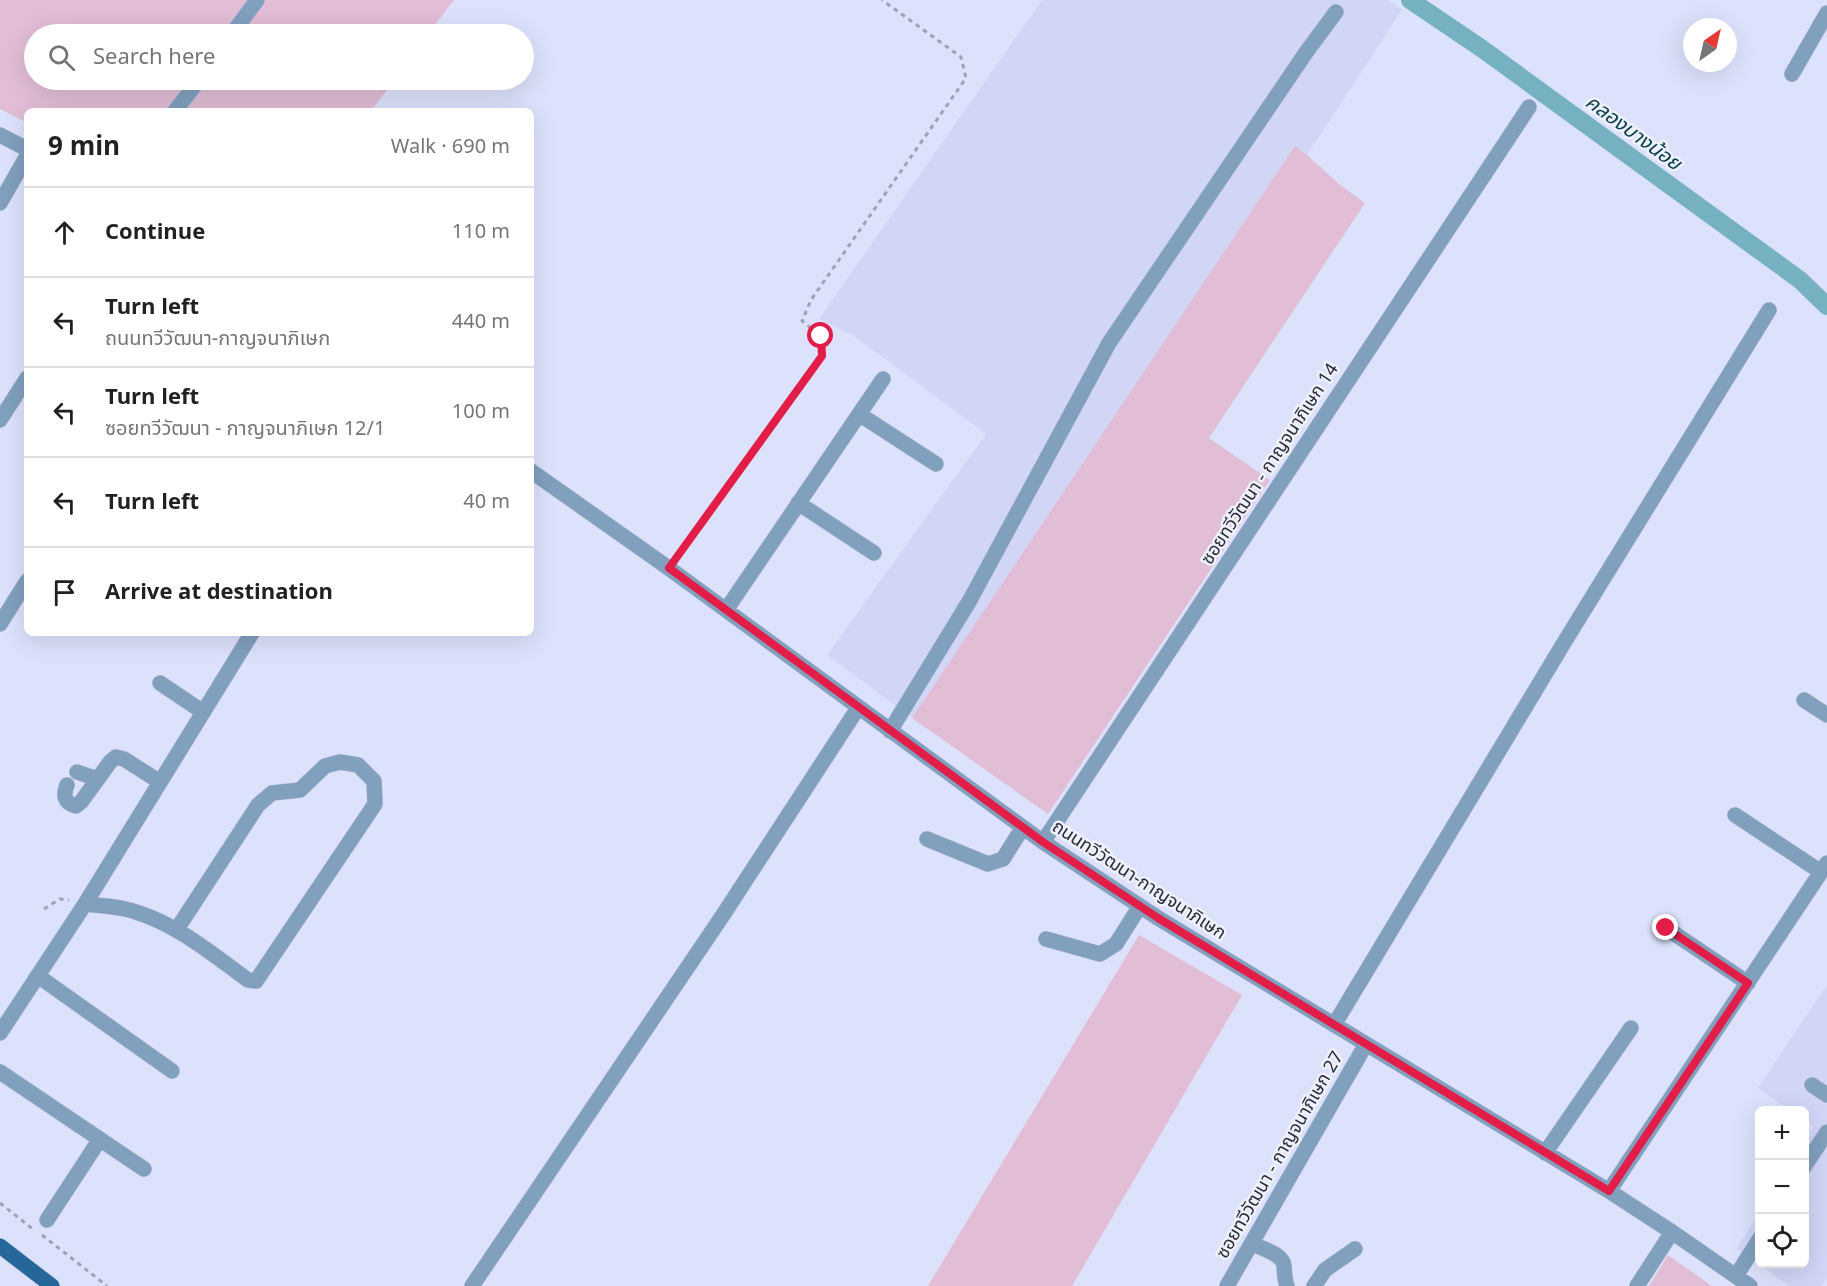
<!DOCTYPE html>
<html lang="en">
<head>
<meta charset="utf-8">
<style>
  :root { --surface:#fff; --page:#f6f6f6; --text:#202124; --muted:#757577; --line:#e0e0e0 }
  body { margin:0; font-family:Georgia,"Noto Sans Thai",serif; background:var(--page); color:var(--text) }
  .controls { position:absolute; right:18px; bottom:18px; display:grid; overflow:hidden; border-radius:9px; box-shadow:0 6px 24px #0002 }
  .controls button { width:54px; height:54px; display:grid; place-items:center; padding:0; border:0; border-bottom:2px solid var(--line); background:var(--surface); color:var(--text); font:30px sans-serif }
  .compass { position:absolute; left:1683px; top:18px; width:54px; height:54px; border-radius:50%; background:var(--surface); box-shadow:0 6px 24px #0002; rotate:34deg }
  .stop { position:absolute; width:18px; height:18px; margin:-14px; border:4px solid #e11d48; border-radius:50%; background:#fff }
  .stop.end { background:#e11d48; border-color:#fff; box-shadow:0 2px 6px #0008 }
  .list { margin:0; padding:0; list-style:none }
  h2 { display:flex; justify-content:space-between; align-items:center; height:78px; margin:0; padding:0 24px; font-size:26px }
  h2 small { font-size:20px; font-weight:400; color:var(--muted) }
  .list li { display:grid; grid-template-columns:39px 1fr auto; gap:18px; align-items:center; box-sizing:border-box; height:90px; padding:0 24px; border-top:2px solid var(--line) }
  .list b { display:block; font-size:22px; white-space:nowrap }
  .list p { margin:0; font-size:20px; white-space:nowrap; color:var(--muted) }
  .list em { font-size:20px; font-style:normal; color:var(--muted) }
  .icon { flex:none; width:33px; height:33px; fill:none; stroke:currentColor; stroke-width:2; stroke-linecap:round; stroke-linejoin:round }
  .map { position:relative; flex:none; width:1827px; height:1286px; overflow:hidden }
  .search { position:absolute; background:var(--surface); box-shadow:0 6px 24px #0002; left:24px; top:24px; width:510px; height:66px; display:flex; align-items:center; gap:15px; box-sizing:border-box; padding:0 21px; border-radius:33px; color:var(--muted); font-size:22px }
  .panel { position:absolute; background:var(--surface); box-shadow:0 6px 24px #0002; left:24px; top:108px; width:510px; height:528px; border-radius:9px }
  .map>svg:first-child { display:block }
  .built { fill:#d1d6f7 }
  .green { fill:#e1bdd6 }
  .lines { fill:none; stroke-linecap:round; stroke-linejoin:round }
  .canal { stroke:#76b1c2; stroke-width:18 }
  .minor-casing { stroke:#b9bdd4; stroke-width:16 }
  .major-casing { stroke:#b9bdd4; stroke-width:16 }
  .path { stroke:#9ea2b6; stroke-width:3; stroke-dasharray:4.5 4.5; stroke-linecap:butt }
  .minor { stroke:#80a0be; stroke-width:15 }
  .major { stroke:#25669b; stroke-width:15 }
  .route { stroke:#e11d48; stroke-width:8 }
  .labels { text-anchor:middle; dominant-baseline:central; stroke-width:5; stroke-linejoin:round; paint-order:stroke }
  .street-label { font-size:18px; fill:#282a34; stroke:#eef0fb }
  .water-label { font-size:20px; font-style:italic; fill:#08404c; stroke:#eef0fb }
</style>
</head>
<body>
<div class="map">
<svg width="1827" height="1286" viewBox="0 0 1827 1286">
  <rect width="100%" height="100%" fill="#dde2fc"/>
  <!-- built -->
  <path class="built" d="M1042,0H1388L1402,10L1307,155L1295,147L912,718L827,655L986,434L854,336L819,319Z
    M1827,985V1278L1821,1286H1789L1737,1248L1759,1213L1760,1264H1804L1805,1143L1814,1127L1805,1120L1804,1110H1790L1758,1088Z"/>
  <!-- green -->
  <path class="green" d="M0,0H454L428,34H34V80H395L371,111H27V123L0,109Z
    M1295,146L1307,155L1340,185L1365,203L1209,438L1270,480L1048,814L912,718Z
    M1139,935L1242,995L1072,1286H928Z
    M1668,1255L1712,1286H1649Z"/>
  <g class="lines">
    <!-- canal -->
    <path class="canal" d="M1410,0L1481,48L1800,280L1827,306"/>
    <!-- minor casing -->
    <g class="minor-casing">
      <path id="minor" d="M232,34L257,0
        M1792,74L1827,13
        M175,111L199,80
        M0,135L27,149
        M0,203L27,156
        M859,414L936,464
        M0,420L27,378
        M531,471L670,569L1043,842L1158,918L1609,1191L1672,1232L1750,1286
        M798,503L874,553
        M726,610L883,379
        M0,624L27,581
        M160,683L203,712
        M1804,700L1827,715
        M890,731L970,600L1109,343L1307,51L1336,12
        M77,772L98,779
        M67,785C63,795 64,803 76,806L81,802L110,762L116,757L124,759L160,782
        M1735,815L1821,872
        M927,839L988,864L1003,859L1023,827
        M1043,842L1529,107
        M85,904C102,906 120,906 136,912C178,925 212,954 248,980L256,981L375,804L374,781L358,765L340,762L325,766L300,790L272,793L258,805L177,929
        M1666,928L1748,983
        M1046,939L1100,954L1116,944L1140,906
        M38,976L172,1071
        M1334,1025L1565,641L1769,310
        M0,1033L85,904L252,633
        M0,1072L144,1169
        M1812,1085L1827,1095
        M1545,1153L1631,1028
        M1804,1167L1827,1132
        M1609,1191L1827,863
        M47,1220L100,1139
        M1253,1244C1263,1249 1283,1254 1284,1266C1285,1274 1284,1279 1287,1286
        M1736,1276L1760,1238
        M472,1286L723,915L858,708
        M1227,1286L1366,1044
        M1314,1286L1325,1270L1355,1249
        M1637,1286L1672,1232"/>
    </g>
    <!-- major casing -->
    <g class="major-casing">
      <path id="major" d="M0,1246L52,1286"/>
    </g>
    <!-- path -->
    <path class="path" d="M678,556L822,355L821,336L802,321L811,300L966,78L961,57L882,0
      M44,909L60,899L69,900
      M0,1203L34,1230
      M42,1235L107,1286"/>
    <!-- minor -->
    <use href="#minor" class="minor"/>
    <!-- major -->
    <use href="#major" class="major"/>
  </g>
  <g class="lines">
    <!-- route -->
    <path class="route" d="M821,336L822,356L669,568L1043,842L1158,918L1609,1191L1748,983L1666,928"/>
  </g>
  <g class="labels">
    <!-- street labels -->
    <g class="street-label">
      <text transform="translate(1270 464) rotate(-57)">ซอยทวีวัฒนา - กาญจนาภิเษก 14</text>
      <text transform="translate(1139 880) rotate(33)">ถนนทวีวัฒนา-กาญจนาภิเษก</text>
      <text transform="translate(1280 1155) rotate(-60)">ซอยทวีวัฒนา - กาญจนาภิเษก 27</text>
    </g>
    <!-- water labels -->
    <g class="water-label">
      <text transform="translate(1633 133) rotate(36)">คลองบางน้อย</text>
    </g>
  </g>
</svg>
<div class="controls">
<button>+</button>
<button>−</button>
<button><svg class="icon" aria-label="locate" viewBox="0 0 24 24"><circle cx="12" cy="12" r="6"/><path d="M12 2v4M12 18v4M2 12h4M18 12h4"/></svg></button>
</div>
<svg class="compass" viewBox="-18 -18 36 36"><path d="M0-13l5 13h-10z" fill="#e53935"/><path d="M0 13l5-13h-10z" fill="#757577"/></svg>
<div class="stop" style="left:821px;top:336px"></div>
<div class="stop end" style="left:1666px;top:928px"></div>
<div class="search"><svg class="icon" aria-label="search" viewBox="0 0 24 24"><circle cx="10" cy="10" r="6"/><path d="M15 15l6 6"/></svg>Search here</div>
<section class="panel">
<h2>9 min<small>Walk · 690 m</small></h2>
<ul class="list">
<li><svg class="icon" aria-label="ahead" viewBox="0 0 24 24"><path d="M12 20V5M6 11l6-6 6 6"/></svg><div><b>Continue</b></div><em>110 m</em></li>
<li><svg class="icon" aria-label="left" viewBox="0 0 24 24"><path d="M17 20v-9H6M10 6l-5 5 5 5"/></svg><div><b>Turn left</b><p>ถนนทวีวัฒนา-กาญจนาภิเษก</p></div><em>440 m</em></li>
<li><svg class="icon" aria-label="left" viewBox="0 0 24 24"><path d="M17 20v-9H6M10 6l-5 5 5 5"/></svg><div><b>Turn left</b><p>ซอยทวีวัฒนา - กาญจนาภิเษก 12/1</p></div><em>100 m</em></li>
<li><svg class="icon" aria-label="left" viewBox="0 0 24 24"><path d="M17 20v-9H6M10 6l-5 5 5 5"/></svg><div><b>Turn left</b></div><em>40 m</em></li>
<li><svg class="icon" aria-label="arrive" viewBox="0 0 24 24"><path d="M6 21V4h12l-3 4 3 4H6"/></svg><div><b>Arrive at destination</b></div></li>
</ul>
</section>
</div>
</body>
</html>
